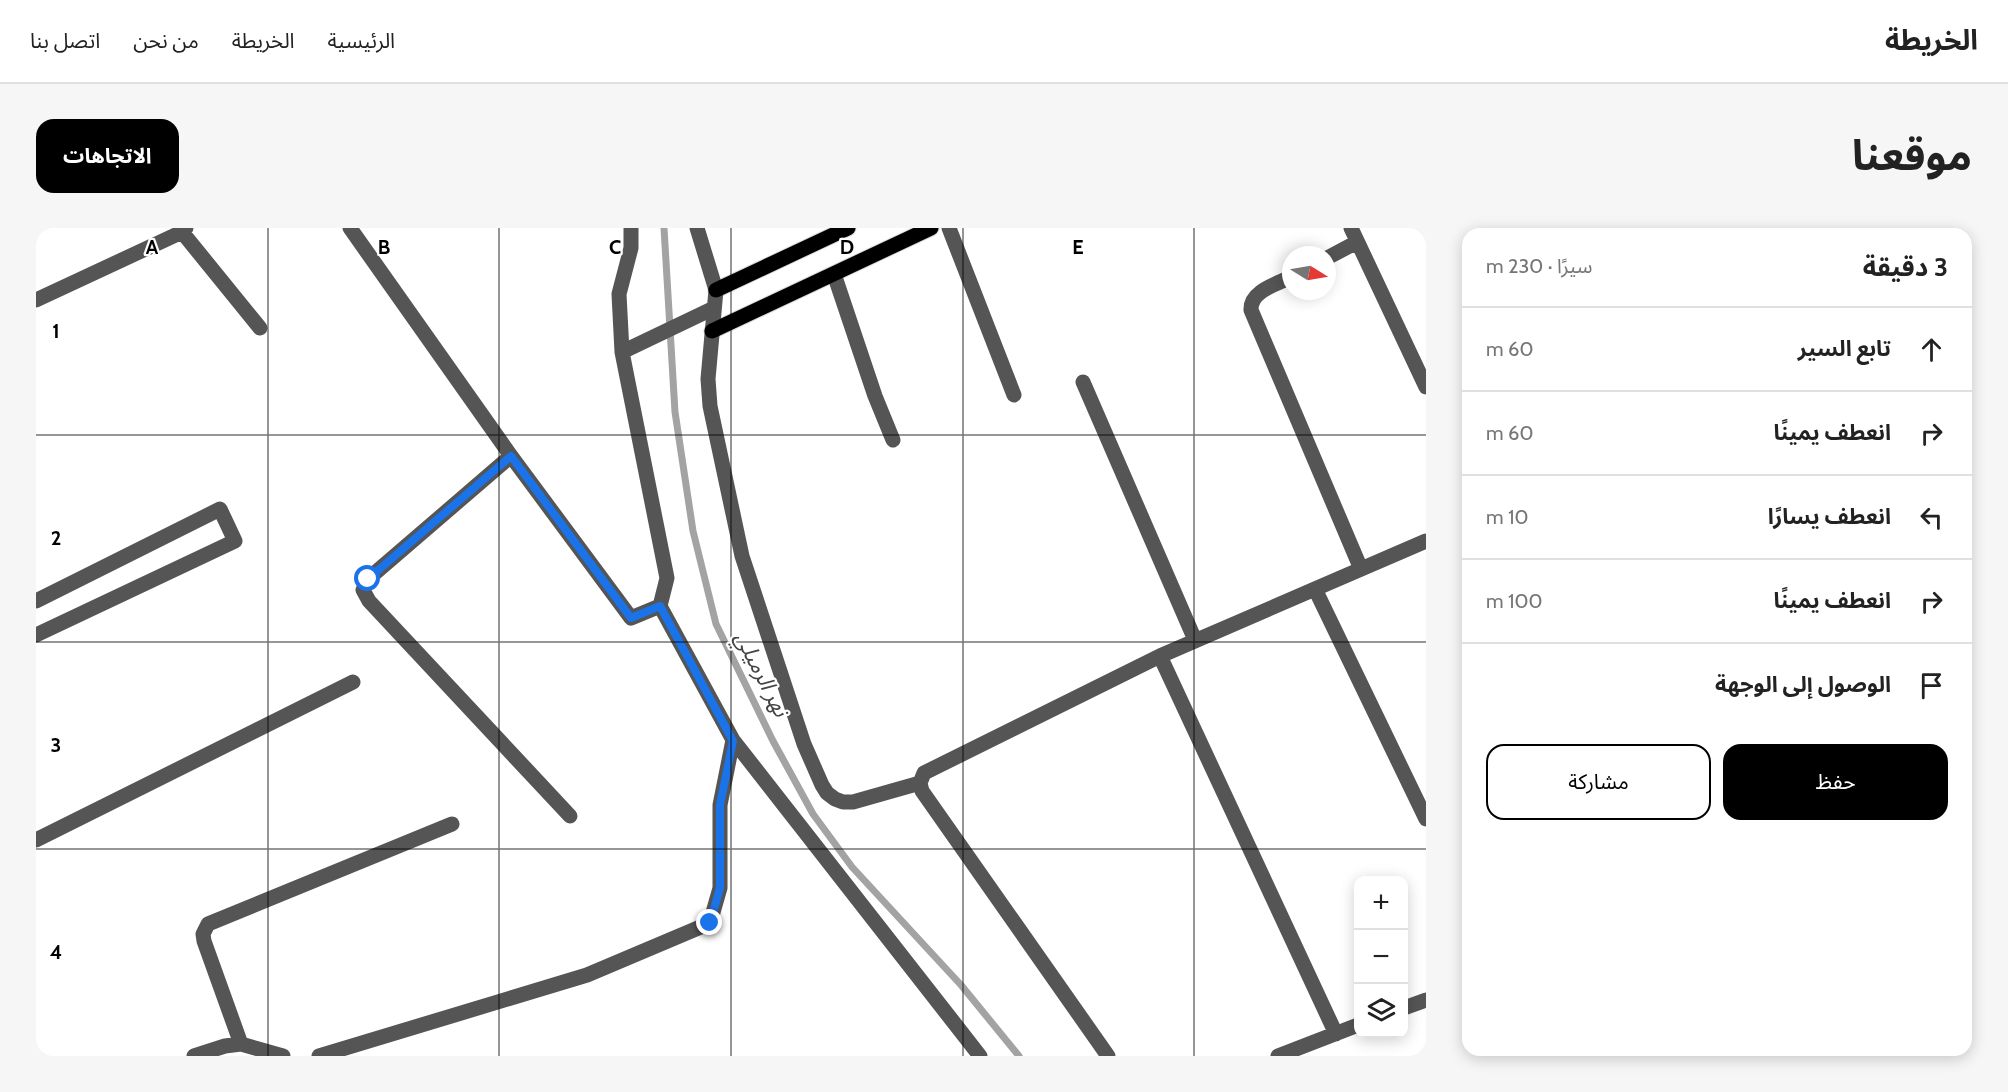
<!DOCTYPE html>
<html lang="ar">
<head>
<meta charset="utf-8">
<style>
  :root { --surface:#fff; --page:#f6f6f6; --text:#222; --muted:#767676; --line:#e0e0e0; --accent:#000 }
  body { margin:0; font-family:Cabin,"Noto Sans Arabic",sans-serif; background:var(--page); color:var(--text); direction:rtl }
  .controls { position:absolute; right:18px; bottom:18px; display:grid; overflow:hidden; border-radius:12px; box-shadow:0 3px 15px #0003 }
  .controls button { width:54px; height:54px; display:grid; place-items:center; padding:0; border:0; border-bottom:2px solid var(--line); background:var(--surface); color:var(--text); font:30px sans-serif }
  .compass { position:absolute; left:1246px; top:18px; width:54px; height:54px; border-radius:50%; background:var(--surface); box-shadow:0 3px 15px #0003; rotate:101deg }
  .stop { position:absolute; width:18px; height:18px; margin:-14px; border:4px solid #1a73e8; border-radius:50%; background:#fff }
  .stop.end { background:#1a73e8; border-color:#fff; box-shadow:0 2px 6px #0008 }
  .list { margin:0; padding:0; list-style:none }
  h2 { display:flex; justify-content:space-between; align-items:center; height:78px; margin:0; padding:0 24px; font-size:26px }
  h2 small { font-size:20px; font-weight:400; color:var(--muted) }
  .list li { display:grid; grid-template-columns:39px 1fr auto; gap:18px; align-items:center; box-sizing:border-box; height:84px; padding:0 24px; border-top:2px solid var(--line) }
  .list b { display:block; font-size:22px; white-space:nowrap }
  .list em { font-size:20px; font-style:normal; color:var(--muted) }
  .actions { display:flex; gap:12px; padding:18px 24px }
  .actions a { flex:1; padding:14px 0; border:2px solid var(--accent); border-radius:18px; text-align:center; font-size:21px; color:var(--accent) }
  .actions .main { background:var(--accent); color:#fff }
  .icon { flex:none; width:33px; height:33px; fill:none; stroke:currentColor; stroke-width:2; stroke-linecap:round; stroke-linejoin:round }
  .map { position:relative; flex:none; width:1390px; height:828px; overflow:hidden; direction:ltr; border-radius:18px }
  header { display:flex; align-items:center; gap:36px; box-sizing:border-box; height:84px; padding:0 30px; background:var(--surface); border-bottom:2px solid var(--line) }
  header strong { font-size:28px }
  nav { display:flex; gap:33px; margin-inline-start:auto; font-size:21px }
  .intro { display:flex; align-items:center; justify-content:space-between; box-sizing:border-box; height:144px; padding:0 36px }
  h1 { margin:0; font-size:42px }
  .button { padding:15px 27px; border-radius:18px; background:var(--accent); color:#fff; font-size:21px; font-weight:700 }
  main { display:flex; gap:36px; padding:0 36px }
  aside { flex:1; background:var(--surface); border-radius:18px; box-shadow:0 3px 15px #0003 }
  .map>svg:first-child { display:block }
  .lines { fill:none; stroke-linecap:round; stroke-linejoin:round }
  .stream { stroke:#a3a3a3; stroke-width:7 }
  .major-casing { stroke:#dbdbdb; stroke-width:17 }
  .minor { stroke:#555; stroke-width:15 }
  .major { stroke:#000; stroke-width:15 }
  .route { stroke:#1a73e8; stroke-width:8 }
  .grid { fill:none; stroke:#000; stroke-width:1.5; stroke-opacity:0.55 }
  .labels { text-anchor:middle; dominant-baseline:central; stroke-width:4.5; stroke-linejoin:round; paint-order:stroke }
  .water-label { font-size:22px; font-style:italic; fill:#444; stroke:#fff }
  .grid-label { font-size:20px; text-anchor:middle; font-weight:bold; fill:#000; stroke:#fff; stroke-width:4.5; stroke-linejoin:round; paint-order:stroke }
</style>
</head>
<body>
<header>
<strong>الخريطة</strong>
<nav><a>الرئيسية</a><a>الخريطة</a><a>من نحن</a><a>اتصل بنا</a></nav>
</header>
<div class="intro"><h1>موقعنا</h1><a class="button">الاتجاهات</a></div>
<main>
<aside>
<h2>3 دقيقة<small>سيرًا · 230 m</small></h2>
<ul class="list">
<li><svg class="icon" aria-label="ahead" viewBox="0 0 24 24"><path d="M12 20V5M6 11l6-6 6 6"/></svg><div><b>تابع السير</b></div><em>60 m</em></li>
<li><svg class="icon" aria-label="right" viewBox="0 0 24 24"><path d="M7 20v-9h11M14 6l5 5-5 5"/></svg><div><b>انعطف يمينًا</b></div><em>60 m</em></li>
<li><svg class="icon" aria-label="left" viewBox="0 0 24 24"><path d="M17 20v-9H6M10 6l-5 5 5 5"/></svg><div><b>انعطف يسارًا</b></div><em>10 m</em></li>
<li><svg class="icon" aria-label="right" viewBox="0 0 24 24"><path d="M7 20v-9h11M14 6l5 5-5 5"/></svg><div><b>انعطف يمينًا</b></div><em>100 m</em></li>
<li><svg class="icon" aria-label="arrive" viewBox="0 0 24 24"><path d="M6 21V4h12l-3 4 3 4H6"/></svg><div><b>الوصول إلى الوجهة</b></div></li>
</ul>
<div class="actions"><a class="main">حفظ</a><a>مشاركة</a></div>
</aside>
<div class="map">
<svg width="1390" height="828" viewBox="0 0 1390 828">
  <rect width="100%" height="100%" fill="#fff"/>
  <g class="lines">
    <!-- stream -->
    <path class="stream" d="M628,0L639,184L657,303L680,396L737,513L777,586L816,639L925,757L983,828"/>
    <!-- major casing -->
    <g class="major-casing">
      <path id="major" d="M680,62L812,0
        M676,103L895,0"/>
    </g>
    <!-- minor -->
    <path class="minor" d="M314,0L475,228L595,390L624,378
      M595,0V20L583,66L586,124L631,350L624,378L697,512L944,828
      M661,0L680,62L672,151L674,178L706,328L768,516L786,557L791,565L799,571L807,574H817L884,555
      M913,0L978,167
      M1315,0L1390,159
      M146,4L224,100
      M1291,30L1321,14
      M798,46L839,168L857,212
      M1255,49C1241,56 1214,63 1215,82L1325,341
      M0,72L146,4L150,0
      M586,124L678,80
      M1047,154L1159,412
      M475,228L332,351L327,362L333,373L534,588
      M1279,361L1390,591
      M0,373L184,281L199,313L0,407
      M1124,428L1300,806
      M0,612L317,454
      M1368,780L1390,772
      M205,816L168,713L167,706L172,696L416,596
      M158,828L189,818L205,816L247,828
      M283,828L551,747L674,695L684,660V577L697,512
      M1072,828L886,563L884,555L888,545L1124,428L1390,313
      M1242,828L1322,797"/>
    <!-- major -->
    <use href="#major" class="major"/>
  </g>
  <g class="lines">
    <!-- route -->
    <path class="route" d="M332,351L475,228L595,390L624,378L697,513L684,577V660L674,695"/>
  </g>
  <!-- grid -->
  <path class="grid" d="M232,0V828M463,0V828M695,0V828M927,0V828M1158,0V828M0,207H1390M0,414H1390M0,621H1390"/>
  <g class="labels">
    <!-- water labels -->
    <g class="water-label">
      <text transform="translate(726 446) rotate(63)">نهر الرميلي</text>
    </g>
  </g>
  <g class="grid-label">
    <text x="116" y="26">A</text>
    <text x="348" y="26">B</text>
    <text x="579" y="26">C</text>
    <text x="811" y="26">D</text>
    <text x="1042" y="26">E</text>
    <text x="20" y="110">1</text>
    <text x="20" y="317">2</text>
    <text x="20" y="524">3</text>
    <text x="20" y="731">4</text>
  </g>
</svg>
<div class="controls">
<button>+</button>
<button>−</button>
<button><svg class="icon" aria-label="layers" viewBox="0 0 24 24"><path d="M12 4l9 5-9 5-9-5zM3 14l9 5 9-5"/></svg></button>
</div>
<svg class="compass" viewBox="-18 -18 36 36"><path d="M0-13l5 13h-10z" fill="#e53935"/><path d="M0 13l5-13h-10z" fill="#767676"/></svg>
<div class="stop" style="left:332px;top:351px"></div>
<div class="stop end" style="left:674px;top:695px"></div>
</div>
</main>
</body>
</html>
